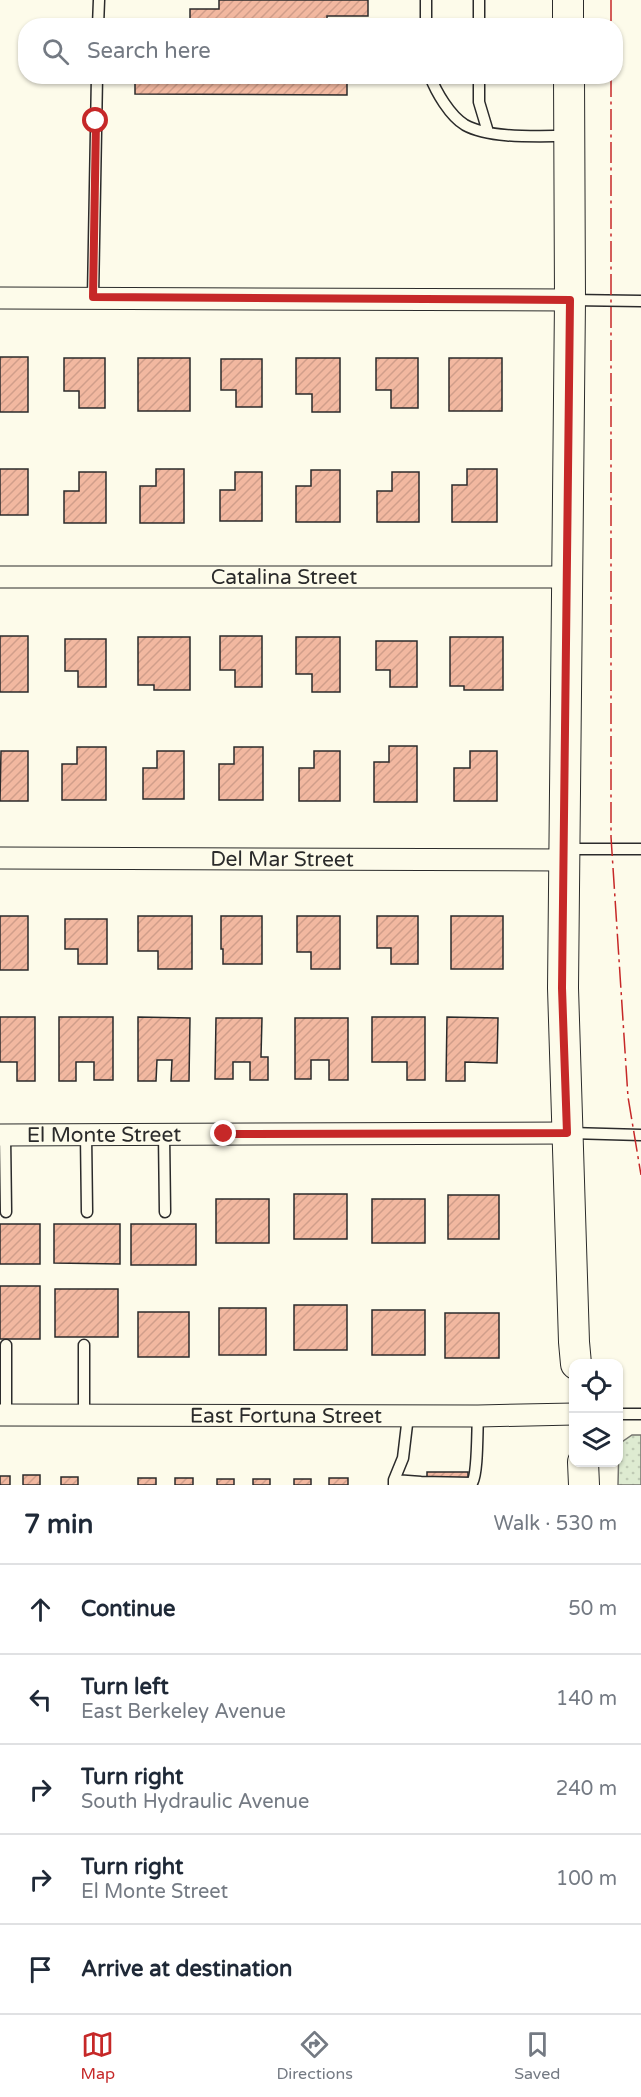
<!DOCTYPE html>
<html lang="en">
<head>
<meta charset="utf-8">
<style>
  :root { --surface:#fff; --page:#f6f6f7; --text:#1f2937; --muted:#747a83; --line:#e0e1e3; --accent:#c62828 }
  body { margin:0; font-family:"Varela Round",sans-serif; background:var(--page); color:var(--text) }
  .controls { position:absolute; right:18px; bottom:18px; display:grid; overflow:hidden; border-radius:12px; box-shadow:0 2px 4px #0004 }
  .controls button { width:54px; height:54px; display:grid; place-items:center; padding:0; border:0; border-bottom:2px solid var(--line); background:var(--surface); color:var(--text); font:30px sans-serif }
  .stop { position:absolute; width:18px; height:18px; margin:-14px; border:4px solid #c62828; border-radius:50%; background:#fff }
  .stop.end { background:#c62828; border-color:#fff; box-shadow:0 2px 6px #0008 }
  .list { margin:0; padding:0; list-style:none }
  h2 { display:flex; justify-content:space-between; align-items:center; height:78px; margin:0; padding:0 24px; font-size:26px }
  h2 small { font-size:20px; font-weight:400; color:var(--muted) }
  .list li { display:grid; grid-template-columns:39px 1fr auto; gap:18px; align-items:center; box-sizing:border-box; height:90px; padding:0 24px; border-top:2px solid var(--line) }
  .list b { display:block; font-size:22px; white-space:nowrap }
  .list p { margin:0; font-size:20px; white-space:nowrap; color:var(--muted) }
  .list em { font-size:20px; font-style:normal; color:var(--muted) }
  .icon { flex:none; width:33px; height:33px; fill:none; stroke:currentColor; stroke-width:2; stroke-linecap:round; stroke-linejoin:round }
  .map { position:relative; flex:none; width:641px; height:1485px; overflow:hidden }
  .search { position:absolute; background:var(--surface); box-shadow:0 2px 4px #0004; left:18px; right:18px; top:18px; height:66px; display:flex; align-items:center; gap:15px; box-sizing:border-box; padding:0 21px; border-radius:24px; color:var(--muted); font-size:22px }
  .sheet { height:528px; background:var(--surface) }
  nav { display:flex; justify-content:space-around; align-items:center; box-sizing:border-box; height:84px; border-top:2px solid var(--line); background:var(--surface); font-size:16px; color:var(--muted) }
  nav a { display:grid; justify-items:center; gap:3px }
  nav .on { color:var(--accent) }
  .map>svg:first-child { display:block }
  .grass { fill:url(#grass-dots); stroke:#74746e; stroke-width:1.5 }
  .building { fill:url(#building-hatch); stroke:#2b2b2b; stroke-width:1.5 }
  .lines { fill:none; stroke-linecap:round; stroke-linejoin:round }
  .lane-casing { stroke:#2b2b2b; stroke-width:13 }
  .street-casing { stroke:#2b2b2b; stroke-width:23 }
  .secondary-casing { stroke:#2b2b2b; stroke-width:32 }
  .lane { stroke:#fdfbea; stroke-width:10 }
  .street { stroke:#fdfbea; stroke-width:21 }
  .secondary { stroke:#fdfbea; stroke-width:30 }
  .power { stroke:#c62828; stroke-width:1.5; stroke-dasharray:21 4.5 3 4.5; stroke-linecap:butt }
  .route { stroke:#c62828; stroke-width:8 }
  .labels { text-anchor:middle; dominant-baseline:central; stroke-width:4.5; stroke-linejoin:round; paint-order:stroke }
  .street-label { font-size:21px; fill:#2b2b2b; stroke:#fdfbea }
</style>
</head>
<body>
<div class="map">
<svg width="641" height="1485" viewBox="0 0 641 1485">
  <defs>
    <pattern id="grass-dots" width="8" height="8" patternUnits="userSpaceOnUse" patternTransform="scale(1.5)"><rect width="8" height="8" fill="#deebd1"/><path d="M2 2h.1M6 6h.1" fill="none" stroke="#bfcab4" stroke-width="1.8" stroke-linecap="round"/></pattern>
    <pattern id="building-hatch" width="6" height="6" patternUnits="userSpaceOnUse" patternTransform="scale(1.5)"><rect width="6" height="6" fill="#f2b8a0"/><path d="M-1 1l2-2M0 6l6-6M5 7l2-2" fill="none" stroke="#d09e8a"/></pattern>
  </defs>
  <rect width="100%" height="100%" fill="#fdfbea"/>
  <!-- grass -->
  <path class="grass" d="M632,1435H641V1485H618L619,1444Z"/>
  <!-- building -->
  <path class="building" d="M219,0H368V16H327V26H190V9H219Z
    M135,76H347V95L135,94Z
    M0,357H28V412H0Z
    M64,358H105V408H79V391H64Z
    M138,358H190V411H138Z
    M296,358H340V412H312V394H296Z
    M376,358H418V408H391V390H376Z
    M449,358H502V411H449Z
    M221,359H262V407H236V390H221Z
    M0,469H28V515H0Z
    M156,469H184V523H140V486H156Z
    M467,469H497V522H452V485H467Z
    M311,470H340V522H296V486H311Z
    M79,472H106V523H64V491H79Z
    M235,472H262V521H220V490H235Z
    M392,472H419V522H377V491H392Z
    M0,636H28V692H0Z
    M220,636H262V687H235V670H220Z
    M138,637H190V690H154V685H138Z
    M296,637H340V692H312V674H296Z
    M450,637H503V690H464V686H450Z
    M65,639H106V687H78V671H65Z
    M376,641H417V687H390V670H376Z
    M389,746H417V802H374V762H389Z
    M77,747H106V800H62V764H77Z
    M234,747H263V800H219V764H234Z
    M1,751H28V801H0Z
    M157,751H184V799H143V768H157Z
    M314,751H340V801H299V768H314Z
    M470,751H497V801H454V768H470Z
    M0,916H28V970H0Z
    M138,916H192V969H158V951H138Z
    M221,916H262V964H223V949H221Z
    M297,916H340V969H311V952H297Z
    M377,916H418V964H391V948H377Z
    M451,916H503V969H451Z
    M65,919H107V964H78V949H65Z
    M0,1017H35V1081H17V1062H0Z
    M59,1017H113V1080H94V1062H76V1081H59Z
    M138,1017L190,1018L189,1081H171L172,1060H157L156,1081H138Z
    M372,1017H425V1080H407V1062H372Z
    M447,1017L498,1018L497,1063L465,1062V1081H446Z
    M216,1018H262L261,1057H268V1080H250V1062H233V1079H215Z
    M295,1018H348V1080H329V1060H311V1079H295Z
    M294,1194H347V1239H294Z
    M448,1195H499V1239H448Z
    M216,1199H269V1243H216Z
    M372,1199H425V1243H372Z
    M0,1224H40V1264H0Z
    M54,1224H120V1264L54,1263Z
    M131,1224H196V1265H131Z
    M0,1286H40V1339H0Z
    M55,1289H118V1337H55Z
    M294,1305H347V1350H294Z
    M219,1308H266V1355H219Z
    M372,1310H425V1355H372Z
    M138,1312H189V1357H138Z
    M445,1313H499V1358H445Z
    M427,1472H468V1485H427Z
    M23,1475H40V1485H23Z
    M0,1476H10V1485H0Z
    M61,1477H78V1485H61Z
    M138,1478H156V1485H138Z
    M175,1478H193V1485H175Z
    M329,1478H348V1485H329Z
    M217,1479H234V1485H217Z
    M253,1479H270V1485H253Z
    M294,1479H311V1485H294Z"/>
  <g class="lines">
    <!-- lane casing -->
    <g class="lane-casing">
      <path id="lane" d="M426,0V26
        M98,26L99,0
        M479,26V0
        M430,76C436,92 450,116 465,125C490,139 539,136 567,136
        M479,76V102L488,132
        M93,297L97,76
        M571,300L641,301
        M568,849H641
        M570,1133L641,1135
        M86,1134L87,1212
        M164,1134L165,1212
        M5,1135L6,1212
        M6,1345V1415
        M84,1345V1415
        M618,1414H641
        M394,1480L421,1482L472,1483C478,1474 477,1430 478,1416
        M394,1485V1480L403,1458L408,1416"/>
    </g>
    <!-- street casing -->
    <g class="street-casing">
      <g id="street">
        <path d="M0,298L570,300"/>
        <path id="s1" d="M0,577H568"/>
        <path id="s2" d="M0,858L564,860"/>
        <path id="s3" d="M0,1135L567,1133"/>
        <path id="s4" d="M0,1415L478,1416L574,1414"/>
      </g>
    </g>
    <!-- secondary casing -->
    <g class="secondary-casing">
      <path id="secondary" d="M568,0V26
        M569,76L570,300L563,988L574,1342L576,1364
        M583,1462L584,1485"/>
    </g>
    <!-- lane -->
    <use href="#lane" class="lane"/>
    <!-- street -->
    <use href="#street" class="street"/>
    <!-- secondary -->
    <use href="#secondary" class="secondary"/>
    <!-- power -->
    <path class="power" d="M611,0V26
      M611,76V837L628,1097L641,1175"/>
  </g>
  <g class="lines">
    <!-- route -->
    <path class="route" d="M96,121L93,297L570,300L562,988L567,1133L224,1134"/>
  </g>
  <g class="labels">
    <!-- street labels -->
    <g class="street-label">
      <text stroke="none"><textPath href="#s1" startOffset="284">Catalina Street</textPath></text>
      <text stroke="none"><textPath href="#s2" startOffset="282">Del Mar Street</textPath></text>
      <text stroke="none"><textPath href="#s3" startOffset="104">El Monte Street</textPath></text>
      <text stroke="none"><textPath href="#s4" startOffset="286">East Fortuna Street</textPath></text>
    </g>
  </g>
</svg>
<div class="controls">
<button><svg class="icon" aria-label="locate" viewBox="0 0 24 24"><circle cx="12" cy="12" r="6"/><path d="M12 2v4M12 18v4M2 12h4M18 12h4"/></svg></button>
<button><svg class="icon" aria-label="layers" viewBox="0 0 24 24"><path d="M12 4l9 5-9 5-9-5zM3 14l9 5 9-5"/></svg></button>
</div>
<div class="stop" style="left:96px;top:121px"></div>
<div class="stop end" style="left:224px;top:1134px"></div>
<div class="search"><svg class="icon" aria-label="search" viewBox="0 0 24 24"><circle cx="10" cy="10" r="6"/><path d="M15 15l6 6"/></svg>Search here</div>
</div>
<section class="sheet">
<h2>7 min<small>Walk · 530 m</small></h2>
<ul class="list">
<li><svg class="icon" aria-label="ahead" viewBox="0 0 24 24"><path d="M12 20V5M6 11l6-6 6 6"/></svg><div><b>Continue</b></div><em>50 m</em></li>
<li><svg class="icon" aria-label="left" viewBox="0 0 24 24"><path d="M17 20v-9H6M10 6l-5 5 5 5"/></svg><div><b>Turn left</b><p>East Berkeley Avenue</p></div><em>140 m</em></li>
<li><svg class="icon" aria-label="right" viewBox="0 0 24 24"><path d="M7 20v-9h11M14 6l5 5-5 5"/></svg><div><b>Turn right</b><p>South Hydraulic Avenue</p></div><em>240 m</em></li>
<li><svg class="icon" aria-label="right" viewBox="0 0 24 24"><path d="M7 20v-9h11M14 6l5 5-5 5"/></svg><div><b>Turn right</b><p>El Monte Street</p></div><em>100 m</em></li>
<li><svg class="icon" aria-label="arrive" viewBox="0 0 24 24"><path d="M6 21V4h12l-3 4 3 4H6"/></svg><div><b>Arrive at destination</b></div></li>
</ul>
</section>
<nav>
<a class="on"><svg class="icon" aria-label="map" viewBox="0 0 24 24"><path d="M3 6l6-2 6 2 6-2v14l-6 2-6-2-6 2zM9 4v14M15 6v14"/></svg>Map</a>
<a><svg class="icon" aria-label="directions" viewBox="0 0 24 24"><path d="M12 3l9 9-9 9-9-9zM9 14v-3h6M13 9l2 2-2 2"/></svg>Directions</a>
<a><svg class="icon" aria-label="saved" viewBox="0 0 24 24"><path d="M7 4h10v16l-5-4-5 4z"/></svg>Saved</a>
</nav>
</body>
</html>
